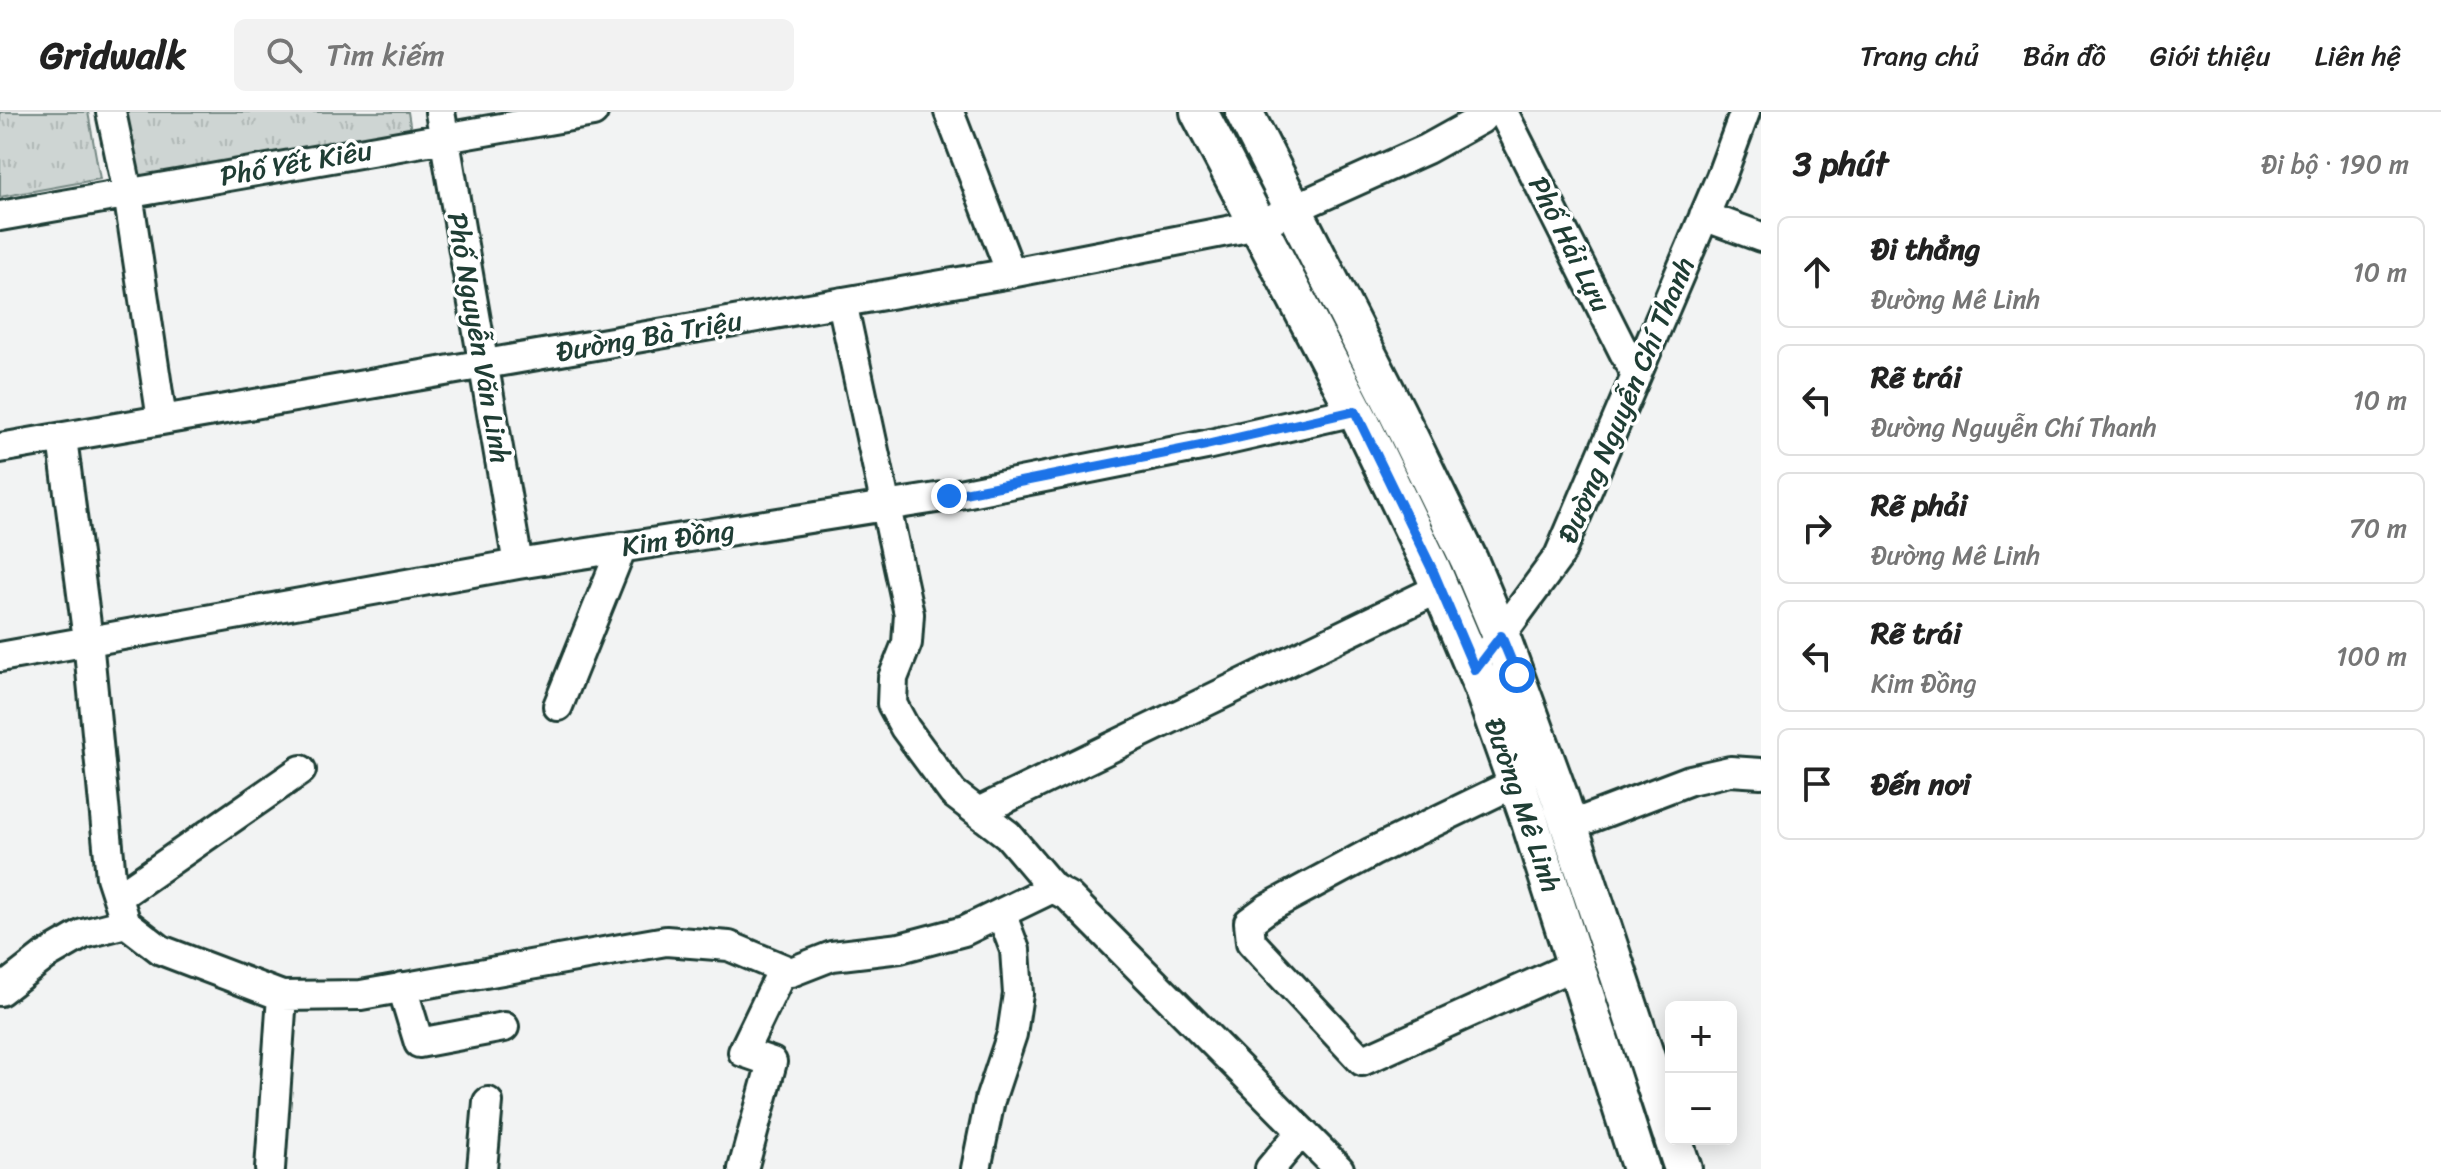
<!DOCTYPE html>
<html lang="vi">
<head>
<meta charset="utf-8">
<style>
  :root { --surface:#fff; --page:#f2f2f2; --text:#222; --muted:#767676; --line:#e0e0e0 }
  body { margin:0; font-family:Sriracha,sans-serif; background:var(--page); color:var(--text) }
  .controls { position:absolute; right:24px; bottom:24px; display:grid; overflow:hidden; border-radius:12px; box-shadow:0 4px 20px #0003 }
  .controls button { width:72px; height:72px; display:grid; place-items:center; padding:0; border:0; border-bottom:2px solid var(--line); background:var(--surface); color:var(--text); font:40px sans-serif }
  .stop { position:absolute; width:24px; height:24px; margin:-18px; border:6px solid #1a73e8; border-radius:50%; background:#fff }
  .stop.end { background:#1a73e8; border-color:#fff; box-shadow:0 2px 8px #0008 }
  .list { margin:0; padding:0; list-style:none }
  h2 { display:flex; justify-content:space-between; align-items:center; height:104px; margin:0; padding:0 32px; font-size:34px }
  h2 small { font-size:26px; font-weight:400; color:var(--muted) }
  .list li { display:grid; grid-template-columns:52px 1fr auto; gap:24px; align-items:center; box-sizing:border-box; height:112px; margin:0 16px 16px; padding:0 16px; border:2px solid var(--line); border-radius:12px }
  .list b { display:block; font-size:30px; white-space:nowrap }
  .list p { margin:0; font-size:26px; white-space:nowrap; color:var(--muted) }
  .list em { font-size:26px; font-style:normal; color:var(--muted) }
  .icon { flex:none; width:44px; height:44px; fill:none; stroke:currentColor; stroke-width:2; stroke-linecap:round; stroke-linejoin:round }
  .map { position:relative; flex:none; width:1761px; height:1057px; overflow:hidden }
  header { display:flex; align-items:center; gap:48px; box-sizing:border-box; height:112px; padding:0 40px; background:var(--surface); border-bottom:2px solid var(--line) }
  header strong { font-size:38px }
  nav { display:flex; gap:44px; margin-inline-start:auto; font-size:28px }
  .search { width:560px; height:72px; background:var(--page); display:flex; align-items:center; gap:20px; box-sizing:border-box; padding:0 28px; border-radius:12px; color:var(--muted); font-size:30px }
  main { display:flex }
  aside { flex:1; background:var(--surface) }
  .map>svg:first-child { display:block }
  .park { fill:url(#park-tufts); stroke:#768984; stroke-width:2 }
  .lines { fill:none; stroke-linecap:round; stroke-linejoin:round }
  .minor-casing { stroke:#1f3d34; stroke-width:34 }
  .major-casing { stroke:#1f3d34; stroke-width:42 }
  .minor { stroke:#fff; stroke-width:28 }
  .major { stroke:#fff; stroke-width:36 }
  .route { stroke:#1a73e8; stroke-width:10 }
  .labels { text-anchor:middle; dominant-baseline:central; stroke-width:7; stroke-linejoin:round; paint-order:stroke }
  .street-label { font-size:28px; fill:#1f3d34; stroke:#fff }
</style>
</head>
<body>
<header>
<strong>Gridwalk</strong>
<div class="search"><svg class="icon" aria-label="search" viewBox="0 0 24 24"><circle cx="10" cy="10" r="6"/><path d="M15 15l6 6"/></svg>Tìm kiếm</div>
<nav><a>Trang chủ</a><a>Bản đồ</a><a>Giới thiệu</a><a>Liên hệ</a></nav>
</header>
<main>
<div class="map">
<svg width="1761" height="1057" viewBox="0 0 1761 1057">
  <defs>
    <pattern id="park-tufts" width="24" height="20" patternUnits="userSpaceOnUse" patternTransform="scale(2)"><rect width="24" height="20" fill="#ced5d3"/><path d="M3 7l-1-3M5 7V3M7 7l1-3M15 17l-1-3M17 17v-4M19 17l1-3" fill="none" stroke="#b0b8b6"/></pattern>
  </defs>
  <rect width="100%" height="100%" fill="#f2f3f3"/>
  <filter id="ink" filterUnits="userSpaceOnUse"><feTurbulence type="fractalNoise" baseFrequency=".0125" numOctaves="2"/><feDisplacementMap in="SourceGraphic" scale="16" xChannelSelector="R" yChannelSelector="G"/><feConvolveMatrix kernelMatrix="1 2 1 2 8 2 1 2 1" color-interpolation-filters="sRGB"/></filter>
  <g filter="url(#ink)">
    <!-- park -->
    <path class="park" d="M0,0H88L100,67L0,85Z
      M123,0H408L411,19L138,68Z"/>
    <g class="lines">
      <!-- minor casing -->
      <g class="minor-casing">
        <path id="minor" d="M111,0L128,81L162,308
          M440,0L518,452
          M949,0L1011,161
          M1503,0L1636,264
          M0,104L593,0
          M1704,104L1761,125
          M842,190L909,502L907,531L893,566L892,592L905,616L953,681L1008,723L1053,776L1069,785L1339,1057
          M62,326L88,528L111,765L126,811L161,838L282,884L361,883L666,829L729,834L791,860L832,844L900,836L964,819L1053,776
          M0,336L1011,161L1258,113L1427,37L1481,7L1487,0
          M1490,538L1559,444L1721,65L1745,0
          M0,545L518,452L949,384L1206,333L1355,299
          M558,594L622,435
          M1517,670L1372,740L1268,796L1249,810L1251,830L1362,949L1577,852
          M978,700L1440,476
          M1569,714L1690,668L1730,659L1761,661
          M118,785L301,658
          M402,875L419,931L504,915
          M0,879L45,844L83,822L126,811
          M270,1057L282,884
          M482,1057L488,990
          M743,1057L772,950L743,940L783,857
          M976,1057L990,988L1012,922L1018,882L1015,838L1001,801
          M1270,1057L1301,1020"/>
      </g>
      <!-- major casing -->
      <g class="major-casing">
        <path id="major" d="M1199,0L1361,310L1432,457L1482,575L1528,704L1641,1057
          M1244,0L1397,300L1469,448L1501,524L1560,686L1671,1021
          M1673,1027L1683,1057"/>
      </g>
      <!-- minor -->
      <use href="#minor" class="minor"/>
      <!-- major -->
      <use href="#major" class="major"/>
    </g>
  </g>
  <g class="lines" filter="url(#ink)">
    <!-- route -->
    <path class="route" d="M949,384L1206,333L1355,299L1432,457L1475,558L1501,524L1517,563"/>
  </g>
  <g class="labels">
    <!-- street labels -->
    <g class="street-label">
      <text transform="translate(296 51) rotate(-10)">Phố Yết Kiêu</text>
      <text transform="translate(1570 132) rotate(63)">Phố Hải Lựu</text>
      <text transform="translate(649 224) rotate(-10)">Đường Bà Triệu</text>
      <text transform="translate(479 226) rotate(80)">Phố Nguyễn Văn Linh</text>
      <text transform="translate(1626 288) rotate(-67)">Đường Nguyễn Chí Thanh</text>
      <text transform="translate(678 426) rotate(-9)">Kim Đồng</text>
      <text transform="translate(1523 693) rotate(71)">Đường Mê Linh</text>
    </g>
  </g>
</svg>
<div class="controls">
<button>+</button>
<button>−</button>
</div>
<div class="stop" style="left:1517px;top:563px"></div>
<div class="stop end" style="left:949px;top:384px"></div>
</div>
<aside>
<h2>3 phút<small>Đi bộ · 190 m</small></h2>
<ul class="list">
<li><svg class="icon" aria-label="ahead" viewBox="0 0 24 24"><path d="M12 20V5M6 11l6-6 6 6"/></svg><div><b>Đi thẳng</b><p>Đường Mê Linh</p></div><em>10 m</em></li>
<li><svg class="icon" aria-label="left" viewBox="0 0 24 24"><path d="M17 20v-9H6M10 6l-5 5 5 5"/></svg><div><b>Rẽ trái</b><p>Đường Nguyễn Chí Thanh</p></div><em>10 m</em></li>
<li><svg class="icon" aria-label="right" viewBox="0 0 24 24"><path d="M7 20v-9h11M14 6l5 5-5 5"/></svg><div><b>Rẽ phải</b><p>Đường Mê Linh</p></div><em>70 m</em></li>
<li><svg class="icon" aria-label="left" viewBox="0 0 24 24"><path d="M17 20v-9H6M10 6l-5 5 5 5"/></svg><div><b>Rẽ trái</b><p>Kim Đồng</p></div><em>100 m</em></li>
<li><svg class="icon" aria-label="arrive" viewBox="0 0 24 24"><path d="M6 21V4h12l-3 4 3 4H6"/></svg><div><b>Đến nơi</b></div></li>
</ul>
</aside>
</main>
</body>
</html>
